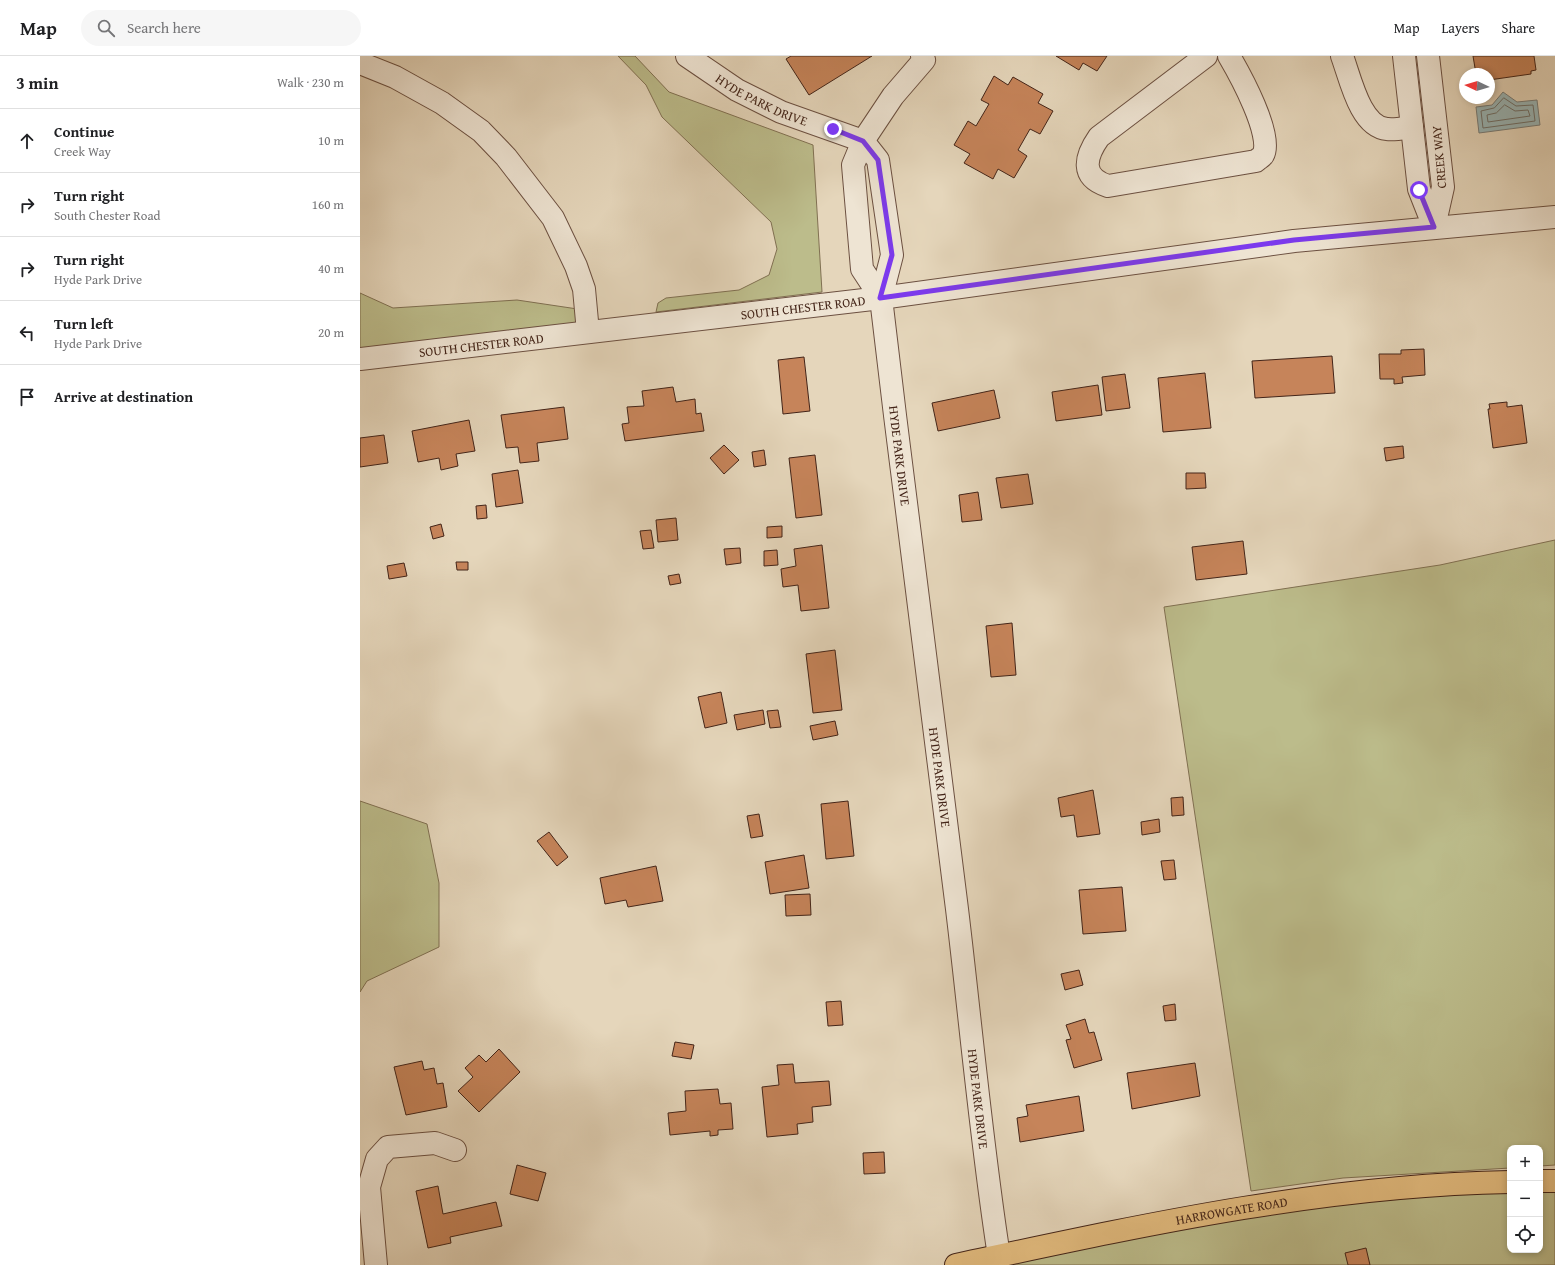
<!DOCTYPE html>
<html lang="en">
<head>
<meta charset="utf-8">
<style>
  :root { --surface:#fff; --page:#f6f6f6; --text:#202124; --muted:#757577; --line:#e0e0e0 }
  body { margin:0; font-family:"Gentium Book Plus",serif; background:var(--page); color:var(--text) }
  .controls { position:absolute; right:12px; bottom:12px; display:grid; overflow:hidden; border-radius:8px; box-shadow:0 2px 6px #0003 }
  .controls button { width:36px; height:36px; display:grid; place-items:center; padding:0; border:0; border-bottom:1px solid var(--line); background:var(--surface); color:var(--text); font:20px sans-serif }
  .compass { position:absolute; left:1099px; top:12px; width:36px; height:36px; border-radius:50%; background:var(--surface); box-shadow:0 2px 6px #0003; rotate:274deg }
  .stop { position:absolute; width:12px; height:12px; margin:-9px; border:3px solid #7c3aed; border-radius:50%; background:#fff }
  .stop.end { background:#7c3aed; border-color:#fff; box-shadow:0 1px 4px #0008 }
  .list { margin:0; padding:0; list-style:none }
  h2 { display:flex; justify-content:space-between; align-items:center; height:52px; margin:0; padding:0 16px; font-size:17px }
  h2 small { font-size:13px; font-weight:400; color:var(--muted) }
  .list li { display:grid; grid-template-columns:26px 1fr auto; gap:12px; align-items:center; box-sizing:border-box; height:64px; padding:0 16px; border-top:1px solid var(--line) }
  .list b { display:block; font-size:15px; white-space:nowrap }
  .list p { margin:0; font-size:13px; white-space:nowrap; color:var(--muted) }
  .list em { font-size:13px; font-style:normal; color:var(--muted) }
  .icon { flex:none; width:22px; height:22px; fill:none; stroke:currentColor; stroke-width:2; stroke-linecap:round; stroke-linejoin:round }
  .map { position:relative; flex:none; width:1195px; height:1209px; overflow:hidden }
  header { display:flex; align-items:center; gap:24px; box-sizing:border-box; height:56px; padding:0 20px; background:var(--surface); border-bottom:1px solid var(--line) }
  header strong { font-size:19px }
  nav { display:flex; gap:22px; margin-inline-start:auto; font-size:14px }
  .search { width:280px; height:36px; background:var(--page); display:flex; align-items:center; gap:10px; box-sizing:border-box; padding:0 14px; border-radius:22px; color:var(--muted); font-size:15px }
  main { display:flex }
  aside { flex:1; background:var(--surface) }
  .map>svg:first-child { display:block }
  .green { fill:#bcbc8b; stroke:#807052 }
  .water { fill:#99b7b9; stroke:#777c79 }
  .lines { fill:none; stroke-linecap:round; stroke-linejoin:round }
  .shore { stroke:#6e6e68; stroke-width:1 }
  .building { fill:#c6845a; stroke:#432418 }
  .minor-casing { stroke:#6c5041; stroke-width:24 }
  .major-casing { stroke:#432418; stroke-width:24 }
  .minor { stroke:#eee4d3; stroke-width:22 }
  .major { stroke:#e2bb7e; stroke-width:22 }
  .route { stroke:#7c3aed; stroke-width:5 }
  .labels { text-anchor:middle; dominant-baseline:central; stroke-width:3; stroke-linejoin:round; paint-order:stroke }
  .street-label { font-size:13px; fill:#432418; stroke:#eee4d3 }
</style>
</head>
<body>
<header>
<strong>Map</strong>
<div class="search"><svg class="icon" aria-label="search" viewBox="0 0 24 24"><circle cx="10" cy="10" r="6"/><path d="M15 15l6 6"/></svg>Search here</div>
<nav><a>Map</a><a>Layers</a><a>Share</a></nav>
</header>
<main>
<aside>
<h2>3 min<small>Walk · 230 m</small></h2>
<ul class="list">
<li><svg class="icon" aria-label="ahead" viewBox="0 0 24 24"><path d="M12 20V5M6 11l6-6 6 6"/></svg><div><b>Continue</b><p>Creek Way</p></div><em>10 m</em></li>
<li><svg class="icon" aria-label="right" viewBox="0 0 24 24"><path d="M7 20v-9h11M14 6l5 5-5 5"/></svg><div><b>Turn right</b><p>South Chester Road</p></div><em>160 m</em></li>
<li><svg class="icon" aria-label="right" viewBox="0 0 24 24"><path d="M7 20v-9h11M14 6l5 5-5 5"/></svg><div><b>Turn right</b><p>Hyde Park Drive</p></div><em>40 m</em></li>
<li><svg class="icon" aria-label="left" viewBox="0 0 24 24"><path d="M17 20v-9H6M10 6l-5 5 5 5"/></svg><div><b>Turn left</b><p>Hyde Park Drive</p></div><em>20 m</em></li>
<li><svg class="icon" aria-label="arrive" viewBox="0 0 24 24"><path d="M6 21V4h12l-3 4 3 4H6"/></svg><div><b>Arrive at destination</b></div></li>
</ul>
</aside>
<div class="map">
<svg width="1195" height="1209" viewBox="0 0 1195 1209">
  <rect width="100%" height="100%" fill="#e5d6bb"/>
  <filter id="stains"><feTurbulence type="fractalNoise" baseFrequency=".005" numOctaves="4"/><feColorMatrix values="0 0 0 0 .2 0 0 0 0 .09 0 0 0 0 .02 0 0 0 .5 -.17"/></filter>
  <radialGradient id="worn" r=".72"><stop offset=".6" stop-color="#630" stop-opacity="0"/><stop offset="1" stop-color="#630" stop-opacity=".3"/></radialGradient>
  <!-- green -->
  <path class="green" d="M258,0H275L309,36L453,89L462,236L296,256L298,247L306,242L379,234L409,219L417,193L411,166L302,61L286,29Z
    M0,237L33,252L157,244L231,255L240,265L0,294Z
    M1195,484V1109L1180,1110V1092H1150V1112L983,1122L891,1135L804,551L1080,509Z
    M0,745L67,768L79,827V891L7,925L0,936Z
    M1150,1126V1194H1180V1126H1195V1209H606L852,1158Z"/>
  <!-- water -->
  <path class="water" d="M1143,36L1157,46L1177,44L1180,69L1119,77L1116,51L1132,49Z"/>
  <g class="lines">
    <!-- shore -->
    <path class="shore" d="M1144,42L1156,50L1173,49L1175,65L1123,72L1121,55L1134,52Z
      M1145,49L1155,55L1168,54L1170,60L1128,66L1127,59L1136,57Z"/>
  </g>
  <!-- building -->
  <path class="building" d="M431,0H512L449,39L426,3Z
    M696,0H747L737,15L723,7L719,14Z
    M1113,0H1174L1176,14L1171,15V18L1129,24V18H1116Z
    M634,20L648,29L653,21L683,38L678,47L693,55L680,78L670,73L658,94L667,100L654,122L638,113L633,123L604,107L610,98L594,89L608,65L616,70L629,48L621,44Z
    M1064,293L1065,319L1042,321L1043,327L1034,328V323H1020L1019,298H1041V294Z
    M972,300L975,337L895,342L892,305Z
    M444,301L450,355L423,358L418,304Z
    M845,317L851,372L803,376L798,322Z
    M765,318L770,352L746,355L742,321Z
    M738,329L742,359L696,365L692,336Z
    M313,331L316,346L335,343L336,358L341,357L344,375L265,385L262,368L269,367L267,351L284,350L282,335Z
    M634,334L640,362L578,375L572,347Z
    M1147,346V351L1162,349L1167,387L1133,392L1128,353H1130L1129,348Z
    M204,351L208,383L177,387L179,405L160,407L158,391L146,392L141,359Z
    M109,364L115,395L96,398L98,410L81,414L79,402L58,406L52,375Z
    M24,379L28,407L0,411V382Z
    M364,389L379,404L364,418L350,402Z
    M1043,390L1044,402L1026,405L1024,392Z
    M404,394L406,409L394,411L392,396Z
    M455,399L462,459L436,462L429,402Z
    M158,414L163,447L136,451L132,418Z
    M826,417H845L846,432L826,433Z
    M668,418L673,448L641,452L636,422Z
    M618,436L622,464L602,466L599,439Z
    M126,449L127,462L117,463L116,450Z
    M316,462L318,484L298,486L296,464Z
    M81,468L84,480L73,483L70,471Z
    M422,470V481L407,482V471Z
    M291,474L294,492L283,493L280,475Z
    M883,485L887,518L836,524L832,491Z
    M462,489L469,552L441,555L438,529L423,531L421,513L436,510L434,493Z
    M380,492L381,507L366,509L364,493Z
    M417,494L418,509L404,510V495Z
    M96,506H108V514H97Z
    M44,507L47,520L29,523L27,510Z
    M319,518L321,527L310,529L308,520Z
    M652,567L656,619L631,621L626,570Z
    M475,594L482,654L453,657L446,598Z
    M361,636L367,667L345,672L338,641Z
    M403,654L405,668L377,674L374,659Z
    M418,654L421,671L410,672L407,655Z
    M475,665L478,679L453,684L450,670Z
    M733,734L740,778L717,781L714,759L701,761L698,742Z
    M823,741L824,759L812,760L811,742Z
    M488,745L494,800L466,803L461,748Z
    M399,758L403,780L391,782L387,760Z
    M799,763L800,776L782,779L781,766Z
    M189,776L208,801L197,810L177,785Z
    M444,799L449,832L410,838L405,806Z
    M814,804L816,823L804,824L801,805Z
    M296,810L303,845L268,851L266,844L245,848L240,822Z
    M762,831L766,875L723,878L719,834Z
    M450,838L451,859L426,860L425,839Z
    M719,914L723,929L705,934L701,918Z
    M481,945L483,969L468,970L466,946Z
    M815,948L816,964L805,965L803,950Z
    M725,963L729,977L734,976L742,1004L714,1012L706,984L711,983L706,969Z
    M315,986L334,989L331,1003L312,1000Z
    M139,993L160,1016L119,1056L98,1035L113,1021L105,1012L119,999L126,1006Z
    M62,1005L64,1014L74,1012L77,1028L83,1027L87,1051L46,1059L34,1011Z
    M835,1007L840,1040L772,1053L767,1017Z
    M433,1008L435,1027L469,1025L471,1049L452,1051L453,1066L437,1068L438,1078L407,1081L402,1031L419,1029L417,1009Z
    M358,1033L360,1048L371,1047L373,1073L358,1074V1079L350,1080V1075L310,1079L308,1057L326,1055L325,1035Z
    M719,1040L724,1075L660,1086L657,1062L668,1060L666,1049Z
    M524,1096L525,1117L504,1118L503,1097Z
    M157,1109L186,1117L178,1145L150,1138Z
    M78,1130L83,1158L136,1146L142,1170L90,1181L91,1187L68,1192L56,1135Z
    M1006,1192L1010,1209H988L985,1197Z"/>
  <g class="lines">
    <!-- minor casing -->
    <g class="minor-casing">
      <g id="minor">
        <path id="s1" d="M327,0L377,34L421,56L503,85L518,104L532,199L521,242C545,446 571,650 597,853C611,969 621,1085 639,1200"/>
        <path d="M846,0L739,81C725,101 720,121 748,130L896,105C898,103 902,101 903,99C914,80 879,17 869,0"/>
        <path d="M982,0C990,21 1000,71 1027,73C1035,74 1044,72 1052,71"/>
        <path d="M1044,0L1059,133L1074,171"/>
        <path d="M1068,0L1083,131L1074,171"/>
        <path d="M0,7L35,21L82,47L121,75L146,101L193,162L216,210L224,233L228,276"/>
        <path d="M521,242L502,213L493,109L503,85L533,40L564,4L562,0"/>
        <path id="s2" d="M0,303L521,242L934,185L1195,161"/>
        <path d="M16,1209L9,1131L17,1103L28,1091L75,1087L95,1094"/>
      </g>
    </g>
    <!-- major casing -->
    <g class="major-casing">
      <g id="major">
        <path d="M1180,1125H1195"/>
        <path id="s3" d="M596,1209C779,1170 963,1129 1150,1126"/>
      </g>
    </g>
    <!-- minor -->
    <use href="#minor" class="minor"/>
    <!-- major -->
    <use href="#major" class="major"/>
  </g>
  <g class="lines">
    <!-- route -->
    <path class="route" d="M473,73L503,85L518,104L532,199L520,242L934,184L1074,171L1059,134"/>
  </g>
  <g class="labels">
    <!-- street labels -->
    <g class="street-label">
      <text stroke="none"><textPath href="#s1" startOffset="87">HYDE PARK DRIVE</textPath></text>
      <text transform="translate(1079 101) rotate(-95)">CREEK WAY</text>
      <text stroke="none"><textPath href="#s2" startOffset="446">SOUTH CHESTER ROAD</textPath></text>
      <text stroke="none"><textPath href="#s2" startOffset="122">SOUTH CHESTER ROAD</textPath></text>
      <text stroke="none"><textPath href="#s1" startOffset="520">HYDE PARK DRIVE</textPath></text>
      <text stroke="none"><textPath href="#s1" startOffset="844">HYDE PARK DRIVE</textPath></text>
      <text stroke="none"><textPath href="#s1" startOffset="1168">HYDE PARK DRIVE</textPath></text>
      <text stroke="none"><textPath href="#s3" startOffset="281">HARROWGATE ROAD</textPath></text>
    </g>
  </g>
  <rect width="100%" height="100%" filter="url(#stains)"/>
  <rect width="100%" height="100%" fill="url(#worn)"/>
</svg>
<div class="controls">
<button>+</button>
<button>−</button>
<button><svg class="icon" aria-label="locate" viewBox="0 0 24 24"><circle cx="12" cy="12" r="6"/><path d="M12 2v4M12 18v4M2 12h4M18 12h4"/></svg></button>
</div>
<svg class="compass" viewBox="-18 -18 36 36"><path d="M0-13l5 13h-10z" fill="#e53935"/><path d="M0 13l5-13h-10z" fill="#757577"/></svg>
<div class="stop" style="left:1059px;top:134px"></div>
<div class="stop end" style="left:473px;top:73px"></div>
</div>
</main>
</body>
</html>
